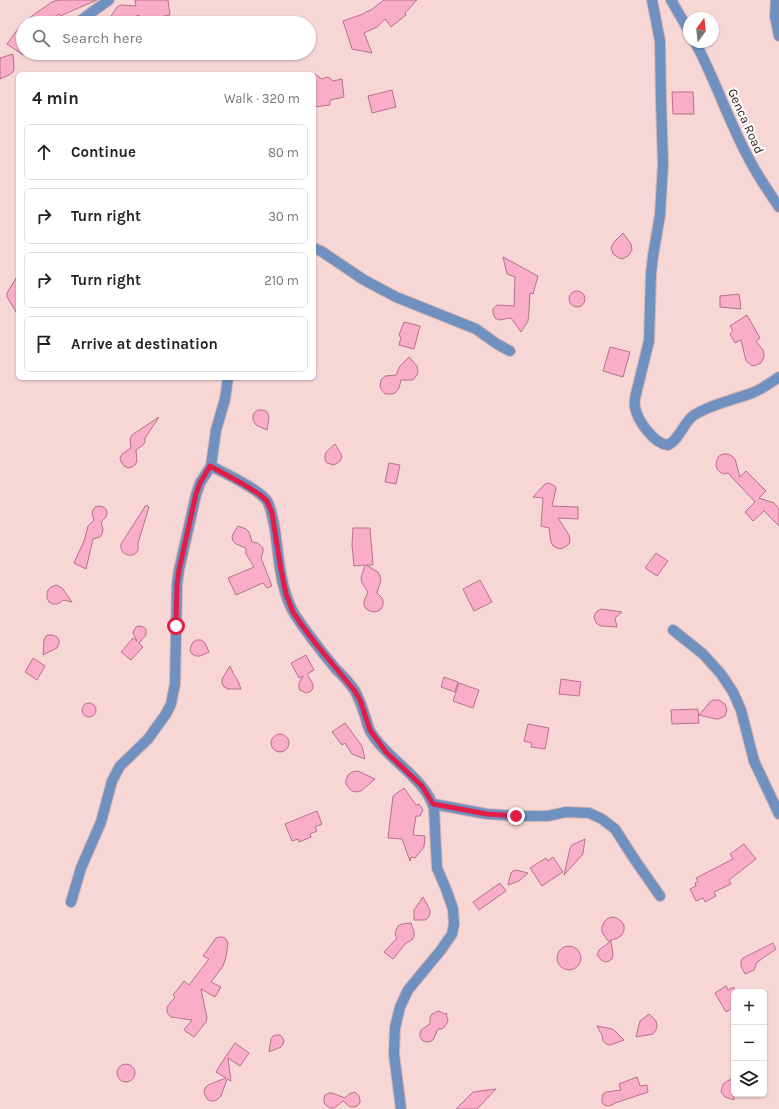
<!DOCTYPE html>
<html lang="en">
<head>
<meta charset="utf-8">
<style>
  :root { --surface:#fff; --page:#f2f2f2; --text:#222; --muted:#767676; --line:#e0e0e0 }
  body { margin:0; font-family:Karla,sans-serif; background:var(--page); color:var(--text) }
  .controls { position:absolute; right:12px; bottom:12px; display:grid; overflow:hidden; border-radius:6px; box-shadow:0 1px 3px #0004 }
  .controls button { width:36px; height:36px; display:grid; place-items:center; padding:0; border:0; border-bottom:1px solid var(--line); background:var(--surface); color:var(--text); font:20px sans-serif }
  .compass { position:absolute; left:683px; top:12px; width:36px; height:36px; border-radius:50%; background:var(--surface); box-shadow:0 1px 3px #0004; rotate:15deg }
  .stop { position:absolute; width:12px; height:12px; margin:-9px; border:3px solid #e11d48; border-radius:50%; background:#fff }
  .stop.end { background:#e11d48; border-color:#fff; box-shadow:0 1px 4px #0008 }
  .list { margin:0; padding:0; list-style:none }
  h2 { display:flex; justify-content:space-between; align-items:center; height:52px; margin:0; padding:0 16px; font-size:17px }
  h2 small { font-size:13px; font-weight:400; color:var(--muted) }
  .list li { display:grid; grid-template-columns:26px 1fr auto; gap:12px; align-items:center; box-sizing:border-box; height:56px; margin:0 8px 8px; padding:0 8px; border:1px solid var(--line); border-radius:6px }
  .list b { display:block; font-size:15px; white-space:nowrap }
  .list em { font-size:13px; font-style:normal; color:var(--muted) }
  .icon { flex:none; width:22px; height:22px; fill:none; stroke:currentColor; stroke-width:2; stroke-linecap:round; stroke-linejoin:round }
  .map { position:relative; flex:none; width:779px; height:1109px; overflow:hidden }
  .search { position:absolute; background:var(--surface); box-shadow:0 1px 3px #0004; left:16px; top:16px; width:300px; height:44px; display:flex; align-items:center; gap:10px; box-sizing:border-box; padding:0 14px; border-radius:22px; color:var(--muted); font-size:15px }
  .panel { position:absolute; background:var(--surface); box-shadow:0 1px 3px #0004; left:16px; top:72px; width:300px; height:308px; border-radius:6px }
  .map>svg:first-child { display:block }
  .building { fill:#faadc9; stroke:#b7718b }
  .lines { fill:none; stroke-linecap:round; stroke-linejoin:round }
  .minor-casing { stroke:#d4b3b4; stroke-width:12 }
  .minor { stroke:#7091bf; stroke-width:10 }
  .route { stroke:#e11d48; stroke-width:5 }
  .labels { text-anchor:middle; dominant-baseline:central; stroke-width:4; stroke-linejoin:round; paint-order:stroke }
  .street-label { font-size:13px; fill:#331618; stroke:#fff }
</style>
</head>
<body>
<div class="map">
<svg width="779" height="1109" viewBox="0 0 779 1109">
  <rect width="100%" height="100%" fill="#f7d6d6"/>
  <!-- building -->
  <path class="building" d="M58,0H97L60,16L59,14L44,23H23V55L7,44L23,22V23L36,13L52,2Z
    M135,0H168L170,15L140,21L139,15L125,21H108L117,7L121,5L136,6Z
    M384,0H417L405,13L406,15L391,27L385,19L377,27L364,33L372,53L352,49L343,21L363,14L366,12L371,10Z
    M13,54L14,68L13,72L9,75L0,79V58Z
    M314,74L322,79L327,77L330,78L333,81L342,79L344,97L330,100V105L314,107Z
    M392,90L396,107L372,113L368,96Z
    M672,92H693L694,114H673Z
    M623,233L631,244L632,250L628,256L622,259L619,258L613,254L611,248L614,242Z
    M503,257L538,276L533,294L530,293L529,312L528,321L521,332L511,318L499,320L495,318L493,313V309L497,305L514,306L515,277L507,274Z
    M18,275V315L7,297V293Z
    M569 299a8 8 0 1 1 16 0a8 8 0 1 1-16 0Z
    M739,294L741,309L720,307V296Z
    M747,315L760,338L756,341L763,350L764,354V357L761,363L754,366L751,365L746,361L741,340L735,343L730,334L733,331L730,326Z
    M404,322L420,326L414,349L399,345L401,337H400L399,335Z
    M610,347L630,352L623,377L603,371Z
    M409,357L417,366L418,372L417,375L413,380H401L399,388L395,393L392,394H385L381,389L380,386L381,380L385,376L396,375L400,366Z
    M258,410H262L266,411L268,414L269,418L267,430L256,425L254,422L253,419V415L255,412Z
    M159,417L145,438V442L143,445L136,450L137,461L135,465L132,467L128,468L124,466L121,462L120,458L122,454L131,448L130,439L132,435Z
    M335,444L341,454L342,457L340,461L334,465L327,463L325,460V456L326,452Z
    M723,454H728L732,456L735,459L740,477L746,471L766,491L759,498L774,503L779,509V526L764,511L753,521L745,512L755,502L728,473L724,474L720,472L717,469L716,464L717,460L719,456Z
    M389,463L400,465L396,484L385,482Z
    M549,483L555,486L556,489L552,506L578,507V519L558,518L569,535L570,540L569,544L565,547L561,549L557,548L553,546L551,542L549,528L541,526L543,498L533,497L545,484Z
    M146,505L149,507L138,543V550L136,553L133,555H129L125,554L122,551L121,548V544Z
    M99,506L103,507L106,509L107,513L106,517L101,522L103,529L102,534L100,537L93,539L86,569L74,563L84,541L88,526L94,520L92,514L93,510L95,507Z
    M238,526L246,529L249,532L252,542L258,543L263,548V552L261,558L272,586L267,588L263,583L236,595L228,578L254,567L246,554V548L236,544L233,541L232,537L233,534Z
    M353,528H370L373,565H366L378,572L380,576L381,580L377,593L381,597L383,600V605L381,609L378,611L374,612L370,611L366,609L364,605V601L368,592L362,583L361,578L365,565L354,566L352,545Z
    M656,553L668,561L657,576L645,568Z
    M480,580L492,602L474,611L463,589Z
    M56,585L62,588L72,602L63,600L61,602L57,604H53L49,602L47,598V594L48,590L51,587Z
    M601,609L622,612L615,618L617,627L601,626L596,623L594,617L595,614L596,612Z
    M139,626L143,627L146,629V635L139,643L143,647L131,660L121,652L133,638L137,641L133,633L134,630L136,627Z
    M49,635H53L57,637L59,640V644L57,648L43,655L44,640L46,636Z
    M197,640H201L205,643L209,652L200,656H196L192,654L190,650L191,646L193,642Z
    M306,655L314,670L307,674L313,684V688L311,691L307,693L304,692L300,690L299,687V683L303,676L299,678L291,663Z
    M33,658L45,666L37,680L25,672Z
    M230,666L234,675L237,679L241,689H228L224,687L222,683V679Z
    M444,677L458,682L455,692L441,687Z
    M561,679L581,682L579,696L559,694Z
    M459,683L479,690L473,708L453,701Z
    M713,700H719L725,704L727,710L725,716L719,719H716L699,715L710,702Z
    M82 710a7 7 0 1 1 14 0a7 7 0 1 1-14 0Z
    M698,709L699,723L672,724L671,710Z
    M345,723L362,746L365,759L352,754L345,743L342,745L332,732Z
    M528,724L549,728L545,749L531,747L532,743L524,741Z
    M271 743a9 9 0 1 1 18 0a9 9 0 1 1-18 0Z
    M358,771L375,779L361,791L357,792L352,791L349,788L346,784V780L348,775L352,772Z
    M404,788L416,805L419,804L423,810L420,816H416L413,835L425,836L424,847L415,858L411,857L410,861L402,839L388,838L393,796Z
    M317,811L322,824L315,827L317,831L310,834L311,837L299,842L298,839L292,841L285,824Z
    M585,839L583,854L564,875L570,848L572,845Z
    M744,844L756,859L729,880L731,884L714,892L716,896L705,902L703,898L696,901L690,889L696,886L695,883L698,881L696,878L733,859L730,854Z
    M553,857L563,872L542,886L530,868L546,858L548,861Z
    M516,870L528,873L519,881L508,885L511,873L513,871Z
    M500,883L506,891L479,910L473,902Z
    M423,897L430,910V914L428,918L425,920H414V910Z
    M612,917L617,918L621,921L624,925V930L622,935L618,938L608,941L602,932V927L604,922L607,919Z
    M411,923L414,932V936L412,940L406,943L393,959L384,952L397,938L395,934L396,930L398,926L402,924Z
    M219,937H223L226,939L228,943L226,957L223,966L211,982L221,987L215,997L201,989L207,1018L206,1022L194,1037L184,1030L192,1020L171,1017L168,1014L167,1011V1007L175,997L173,995L184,981L189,985L209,959L203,956L216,938Z
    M611,941L613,955L612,959L609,961L605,962L601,960L597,955L599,950Z
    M773,943L776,949L756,963V966L754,970L745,974L741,966V961L743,958Z
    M557 958a12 12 0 1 1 24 0a12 12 0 1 1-24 0Z
    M726,986L728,990L734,987V1007L726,1012L715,993Z
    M439,1011L445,1014L447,1013L446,1015L448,1019L447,1023L445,1026L442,1029H438L433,1040L429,1042H426L422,1040L420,1037V1033L421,1030L430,1024V1018L432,1014L436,1012Z
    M649,1014L656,1021L657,1026L656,1030L653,1034L636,1037L640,1021Z
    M597,1026L613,1029L624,1040L610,1045L606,1044L603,1041L602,1035Z
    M276,1035H280L282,1037L284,1041L283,1044L281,1047L269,1052L271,1039L273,1036Z
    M235,1043L249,1053L240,1066L228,1058L231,1081L227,1079L221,1096L218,1099L214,1101H211L207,1099L205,1095L204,1092L205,1088L208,1085L226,1078L216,1072L222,1062Z
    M117 1073a9 9 0 1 1 18 0a9 9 0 1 1-18 0Z
    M637,1077L640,1086L647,1085L648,1092L615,1103L612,1105L608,1106L604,1105L602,1102V1098L603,1094L606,1092L621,1090L619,1084Z
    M734,1077V1100L725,1097L721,1092L723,1084Z
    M496,1089L477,1109H456L473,1092Z
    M355,1092L359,1096L360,1100V1103L357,1106L354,1107H350L343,1101L334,1108H330L327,1106L324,1103V1099L325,1095L329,1093H332L345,1098L349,1094Z"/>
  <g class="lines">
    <!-- minor casing -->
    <g class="minor-casing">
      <path id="minor" d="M652,0L660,41L661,100L663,164L660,215L653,256L651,274L649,341L636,394C635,399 634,402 635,407C637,420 654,444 668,445C680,439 683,423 694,415C712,404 733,400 752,393C762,389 770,383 779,377
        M671,0L689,31
        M776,0L775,16L779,36
        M77,23L109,0
        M695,42C715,79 728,120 748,157C757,175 768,191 779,207
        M314,248L321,251L364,280L396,297L476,329L497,344L510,351
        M211,466C224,473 259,489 267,501C272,509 273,521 275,530C279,558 280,590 295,615C307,633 321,651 335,668C342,675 350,683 355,691C360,700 363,710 366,719C367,723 368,727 370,731C386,759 426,778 434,809L437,868L446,889L453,909L454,924L452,934L441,950L408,990L400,1007L395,1028L394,1054L401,1109
        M673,630L703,654L721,674L733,692L741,710L754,761L779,814
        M433,804L487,814L516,816H548L566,812L589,813L602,819L615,829L635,860L660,896
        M71,902L81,868L101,822L112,781L120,766L148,739L166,714L171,704L175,684L177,584L179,570L196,495L200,483L211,466L216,430L225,399L228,378"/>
    </g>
    <!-- minor -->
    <use href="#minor" class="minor"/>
  </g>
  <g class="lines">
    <!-- route -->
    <path class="route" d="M176,626L177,584L179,570L196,494L200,483L210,466L243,484L259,494L267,501L272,513L281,570L286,594L293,612L301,624L316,644L354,690L360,700L370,730L386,752L422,786L433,804L487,814L516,816"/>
  </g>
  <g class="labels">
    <!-- street labels -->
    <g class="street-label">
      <text transform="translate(746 121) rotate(66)">Genca Road</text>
    </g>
  </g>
</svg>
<div class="controls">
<button>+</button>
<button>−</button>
<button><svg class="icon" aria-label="layers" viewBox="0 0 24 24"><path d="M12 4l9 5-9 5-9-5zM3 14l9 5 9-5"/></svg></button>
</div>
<svg class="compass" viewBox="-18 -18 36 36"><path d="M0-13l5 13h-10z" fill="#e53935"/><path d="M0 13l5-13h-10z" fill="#767676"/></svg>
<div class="stop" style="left:176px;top:626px"></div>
<div class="stop end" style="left:516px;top:816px"></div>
<div class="search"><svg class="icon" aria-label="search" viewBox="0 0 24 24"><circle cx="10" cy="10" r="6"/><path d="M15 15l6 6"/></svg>Search here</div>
<section class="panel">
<h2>4 min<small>Walk · 320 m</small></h2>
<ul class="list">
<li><svg class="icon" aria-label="ahead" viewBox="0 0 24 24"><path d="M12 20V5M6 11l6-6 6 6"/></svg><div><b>Continue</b></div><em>80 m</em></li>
<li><svg class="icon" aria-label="right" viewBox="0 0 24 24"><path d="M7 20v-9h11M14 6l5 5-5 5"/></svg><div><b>Turn right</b></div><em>30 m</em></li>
<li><svg class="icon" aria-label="right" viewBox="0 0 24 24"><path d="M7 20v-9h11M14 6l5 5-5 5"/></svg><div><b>Turn right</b></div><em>210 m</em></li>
<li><svg class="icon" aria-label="arrive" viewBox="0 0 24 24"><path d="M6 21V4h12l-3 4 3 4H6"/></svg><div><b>Arrive at destination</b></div></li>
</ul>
</section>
</div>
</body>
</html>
